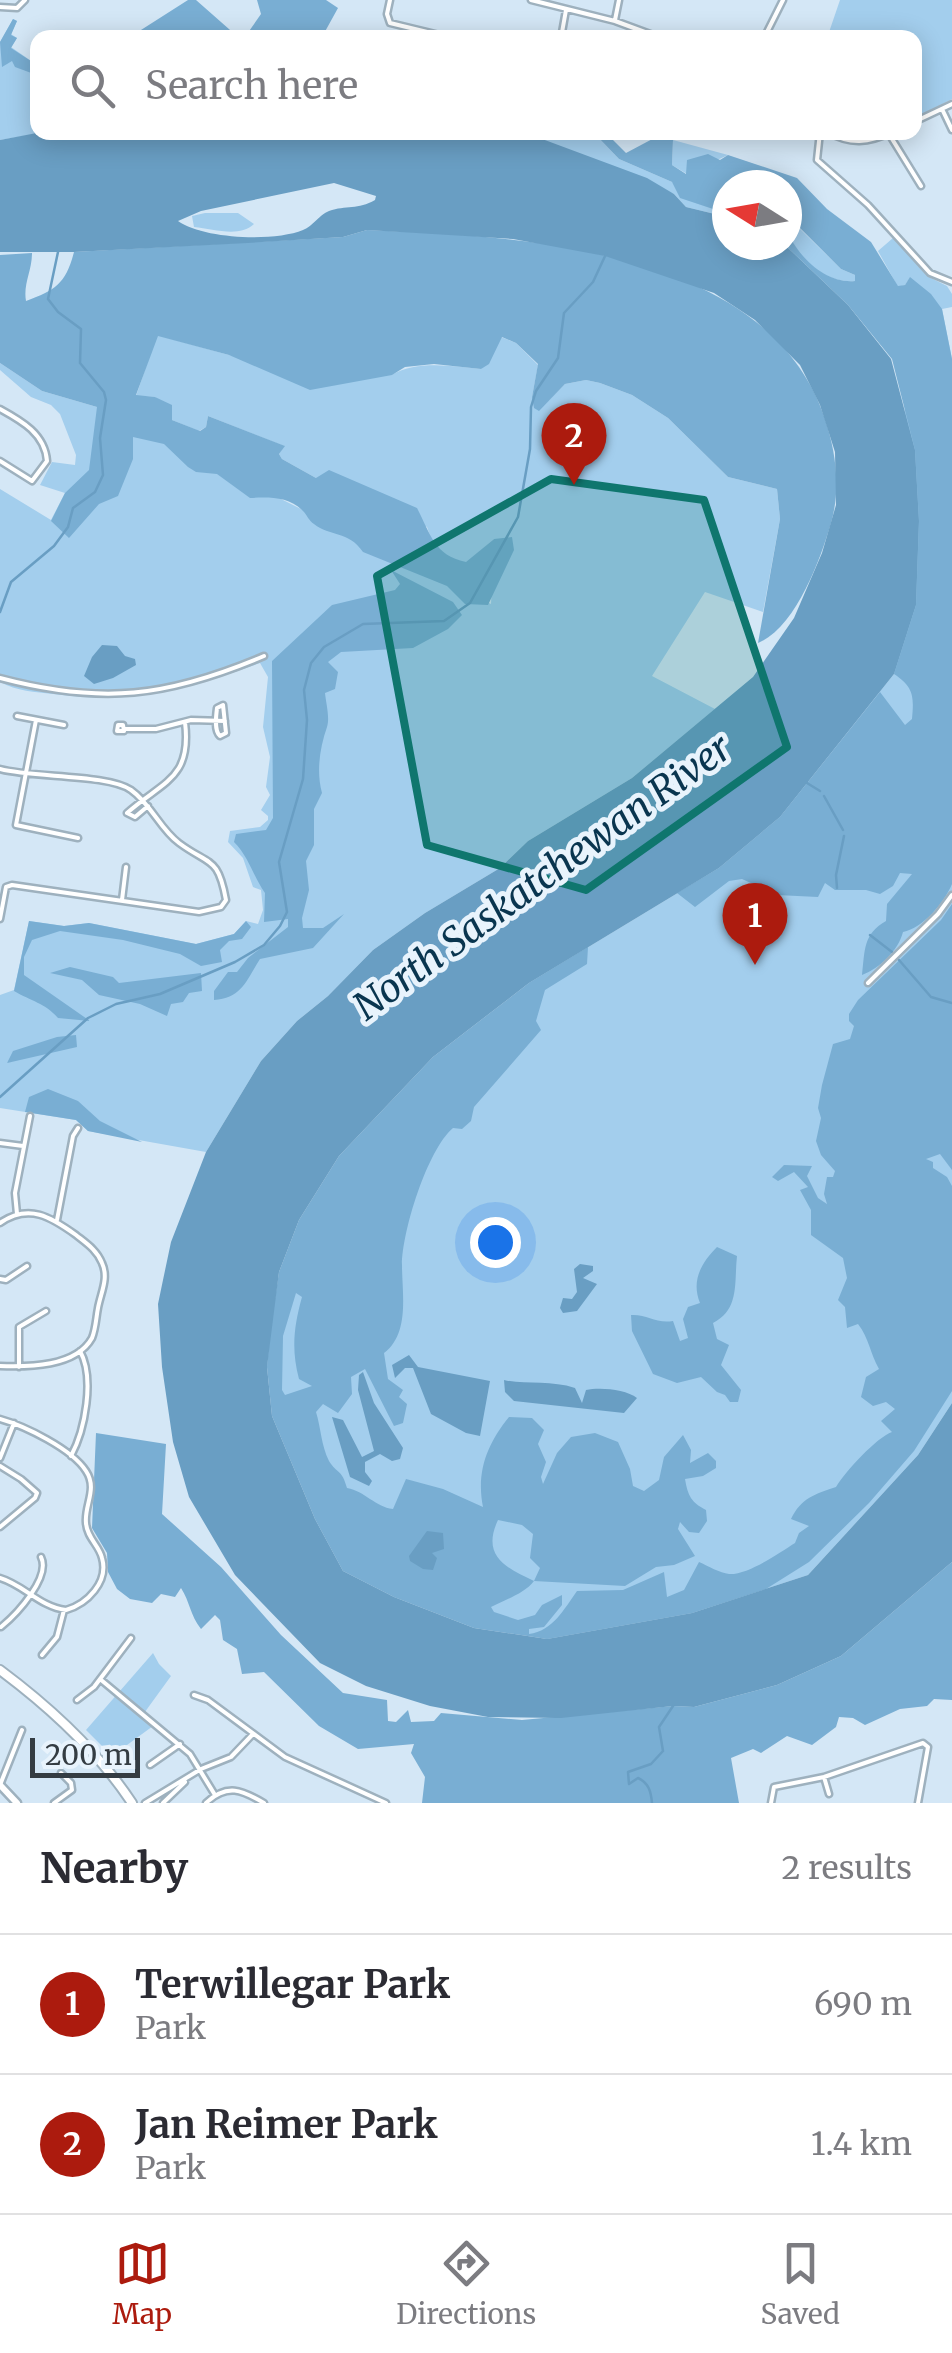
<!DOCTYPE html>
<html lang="en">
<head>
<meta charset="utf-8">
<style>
  :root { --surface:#fff; --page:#f2f2f3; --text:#2b2b33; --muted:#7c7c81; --line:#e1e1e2; --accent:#ac1b0e }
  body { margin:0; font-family:Merriweather,serif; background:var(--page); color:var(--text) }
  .compass { position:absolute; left:712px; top:170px; width:90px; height:90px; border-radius:50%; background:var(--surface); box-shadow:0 5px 25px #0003; rotate:281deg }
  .scale { position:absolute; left:30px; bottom:25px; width:110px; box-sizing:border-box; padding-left:10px; border:5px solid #343c42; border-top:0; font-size:28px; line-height:35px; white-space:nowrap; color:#343c42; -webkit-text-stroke:8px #e8f3fc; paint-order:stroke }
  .you { position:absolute; left:495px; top:1242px; width:35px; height:35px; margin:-25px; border:8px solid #fff; border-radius:50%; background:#1a73e8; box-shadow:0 0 0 15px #1a73e833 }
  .badge { display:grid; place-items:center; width:65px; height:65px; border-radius:50%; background:var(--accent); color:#fff; font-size:32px; font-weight:700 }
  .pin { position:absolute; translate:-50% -82px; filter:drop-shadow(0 2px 5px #0008) }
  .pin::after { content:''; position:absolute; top:52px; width:35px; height:30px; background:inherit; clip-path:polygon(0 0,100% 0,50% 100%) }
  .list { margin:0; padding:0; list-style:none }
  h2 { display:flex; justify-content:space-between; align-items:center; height:130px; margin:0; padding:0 40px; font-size:42px }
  h2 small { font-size:32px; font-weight:400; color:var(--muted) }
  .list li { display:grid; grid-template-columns:65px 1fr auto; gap:30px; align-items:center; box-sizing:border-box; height:140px; padding:0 40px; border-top:2px solid var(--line) }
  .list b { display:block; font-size:38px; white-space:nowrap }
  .list p { margin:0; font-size:32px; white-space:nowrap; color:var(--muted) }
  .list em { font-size:32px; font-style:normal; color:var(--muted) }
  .icon { flex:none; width:55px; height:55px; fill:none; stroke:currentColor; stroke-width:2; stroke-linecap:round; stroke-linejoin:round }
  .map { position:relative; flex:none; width:952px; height:1803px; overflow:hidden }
  .search { position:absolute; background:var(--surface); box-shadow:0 5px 25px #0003; left:30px; right:30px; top:30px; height:110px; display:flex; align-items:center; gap:25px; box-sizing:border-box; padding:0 35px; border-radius:20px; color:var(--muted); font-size:38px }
  .sheet { height:410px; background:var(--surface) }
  nav { display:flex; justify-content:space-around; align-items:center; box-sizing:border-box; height:140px; border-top:2px solid var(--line); background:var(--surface); font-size:28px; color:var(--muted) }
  nav a { display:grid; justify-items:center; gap:5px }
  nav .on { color:var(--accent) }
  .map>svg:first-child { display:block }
  .green { fill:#a3ceed }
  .forest { fill:#79aed3; fill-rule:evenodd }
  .water { fill:#699ec3; fill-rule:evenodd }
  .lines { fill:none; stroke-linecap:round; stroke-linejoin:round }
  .stream { stroke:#699ec3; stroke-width:2.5 }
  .minor-casing { stroke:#9eb1be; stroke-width:9 }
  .tertiary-casing { stroke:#9eb1be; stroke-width:11 }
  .secondary-casing { stroke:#9eb1be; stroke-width:12 }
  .minor { stroke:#fff; stroke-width:4 }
  .tertiary { stroke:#fff; stroke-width:6 }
  .secondary { stroke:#fff; stroke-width:8 }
  .marked { fill:#0f766e; fill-opacity:0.2; stroke:#0f766e; stroke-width:8; stroke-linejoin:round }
  .labels { text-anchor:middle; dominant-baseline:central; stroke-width:10; stroke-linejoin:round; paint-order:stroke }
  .water-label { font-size:38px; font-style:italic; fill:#09354f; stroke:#e8f3fc }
</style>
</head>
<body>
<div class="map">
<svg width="952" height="1803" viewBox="0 0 952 1803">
  <rect width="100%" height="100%" fill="#d4e7f6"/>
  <!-- green -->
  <path class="green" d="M840,0H952V99L915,118L914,38H827Z
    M13,19L17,21L11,34L17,38L11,47L37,65L38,132L42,133L0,140V42Z
    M526,133L559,136L563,133H594L619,159L672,182L727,212V217L686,207L674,194Z
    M673,140L728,155L687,174L672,165Z
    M205,213H238L254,224C239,238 214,229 194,227L192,216Z
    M793,222L841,269L855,275V281C825,284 796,258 787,229Z
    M893,238L931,278L947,286L952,294V307L942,309L952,359V1403L918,1455L808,1575L692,1613L547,1639L394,1597L267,1367L271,1325L529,983L719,868L780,817L894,674L910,278L905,285L898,287L878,251Z
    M157,335L229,355L391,375C419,360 450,366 481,369L501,337L516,343L538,365L532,397L539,410L565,384L586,380L600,383L632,395L668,418L728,477L777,489L780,519L763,612L705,592L652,676L715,709L632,778L528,841L500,868L425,913L373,950L328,996L297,1021L261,1061L206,1152L88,1131L76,1120L0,1108V995L14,990L29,921L64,926L89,923L196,944L234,934L246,921L258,924L263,910L261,890L253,887L243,858L228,842L230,831L260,827L268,820V816L261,810L270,795L266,787L270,757L263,727L268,677L260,663C184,690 136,705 53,694C35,692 17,691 0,682V489L51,520L65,493L40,485L52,462L75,465L76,455L60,414L51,405L31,397L0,370V363L42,391L97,407L491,604L494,539L466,563C443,557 434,549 427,527L316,478L282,459L279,454L284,446L208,416L206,427L199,431L172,420L155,397L136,396Z
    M153,1653L159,1664L171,1676L142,1716L153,1726L112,1756L86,1730Z"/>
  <!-- forest -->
  <path class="forest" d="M188,0H196L238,37H130Z
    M257,0H326L338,8L322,37L308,33L305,37H245L261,14Z
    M13,19L17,21L11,35L17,38L11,48L37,65L34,74L15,67L12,61L2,67L0,42Z
    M594,133H606L626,153L658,136L673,140L672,165L686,174L687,160L708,154L720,160L728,155L797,178L827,209L871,242L898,286L905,285L910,277L931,294L942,309L952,359V884C944,903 923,928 903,932C898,951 880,968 862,975C865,950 863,934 886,921L887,904L912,874L900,873L893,886L880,894L866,890H835L825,883L818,897L777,895L742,879L729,881L695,907L677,893L719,868L780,817L880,692L905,725L912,719C914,697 914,687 894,674L916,605L919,521L915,450L892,359L848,305L785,245L787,185H727V212H722L680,198L672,182L619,159ZM794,222L841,269L855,275V281C826,284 796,256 787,229Z
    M367,230C518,236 768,247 825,419C836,453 841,488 831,523C820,561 795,628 758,643L780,519L777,489L728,477L668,418L632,395L600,383L586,380L565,384L539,411L534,408L532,397L538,364L516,343L502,337L489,364L481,369L434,364L405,367L392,375L310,390L229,355L158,336L136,395L155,397L172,405V420L200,431L206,427L208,416L285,446L279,454L282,459L316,478L329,470L417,508C431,535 434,555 466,562L494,539L512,537L514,550L488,605L465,604L447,586L363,552C348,530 330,537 314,524C309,521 307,515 303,511C289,496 267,497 250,498L217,474L196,472L188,467L164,444L133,437V459L118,496L99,504L69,538L51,521L65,493L89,470L97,407L42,391L0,363V255L32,253C32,271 23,284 26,301C56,290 66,283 74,252L343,237Z
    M391,570L453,602L462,615L448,629L413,648L341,652L328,662L338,672L335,689L325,693C326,703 330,718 327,727C320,747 316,771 322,793L314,809V845L306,861L309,890L302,918L303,928H323L344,914L313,948L260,959C246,981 242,998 214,1000V991L228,972H237L248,958L288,927V919L264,922L265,893C253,876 249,857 234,842L236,834L266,830L273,818L272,661L332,605L395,590L400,584Z
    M952,904V1170L940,1154L926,1159L933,1162V1168L947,1177L952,1186V1391L914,1451L869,1503L809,1562L766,1589L692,1613L547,1639L474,1628L394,1597L343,1571L315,1519L272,1416L267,1367L271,1325L279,1272L299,1220L339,1156L433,1057L529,983L588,947L587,964L545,990L536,1021L541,1030L474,1107L471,1121L462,1129L453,1128C427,1150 402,1232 402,1265C402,1294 410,1333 384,1353L388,1379L403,1390L399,1397L407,1404L403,1423L394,1426L365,1369L351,1377L352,1394L338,1413L323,1404L316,1412C321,1428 321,1445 329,1461C337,1474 342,1469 347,1488C365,1491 375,1507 393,1509L406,1479L443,1489L483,1507C476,1472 487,1444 509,1417L532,1418L544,1430L538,1444L546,1462L541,1477L543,1484L557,1453L571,1437L595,1433L618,1442L630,1469L633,1486L644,1491L659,1480L664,1457L683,1435L691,1450L690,1463L708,1453L716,1461V1468L703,1476L685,1479C688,1496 691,1502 706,1510L707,1521L699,1533L689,1532L680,1522L678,1529L695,1556L674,1565L656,1567L625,1586L534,1581C524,1594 506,1599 491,1607L494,1612L518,1620L535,1615L542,1605L562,1595V1605L544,1627L529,1629V1634C553,1631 564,1609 577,1591L623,1590L664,1572L667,1597L684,1590L699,1562C708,1566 720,1573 729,1574C748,1575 779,1553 795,1543L799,1533L809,1526L791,1519C801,1498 815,1494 836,1487C845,1472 877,1437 892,1432L881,1421L895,1409L886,1402L873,1406L861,1397L866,1377L879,1369C870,1353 869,1338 858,1324L847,1328L845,1307L838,1300L847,1278L843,1258L811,1235V1210L800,1190L808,1187L794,1172L778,1181L772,1177L784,1165L812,1166L807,1176L818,1198L827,1204L824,1194L827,1177H833L835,1171L821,1155L816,1141L821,1118L818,1108L822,1085L833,1044L850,1039L854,1026L849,1021V1014L858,1000L941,920ZM296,1293L302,1297C294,1326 291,1349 299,1379L312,1386L285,1395L282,1390L283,1336ZM498,1520L522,1525L533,1534L530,1558L540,1568L534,1581C506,1568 481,1556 498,1520Z
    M29,921L64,926L89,923L196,944L234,934L246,921L251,927L242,939L229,941L220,950L222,962L201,966L180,954L123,940L60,931L32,940L24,957V975L90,1021L58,1018C45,1003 31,1001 14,991Z
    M70,967L113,977L119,983L201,973L202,991L189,993L183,1002L171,1004L167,1016L140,1004L99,995L82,980L50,973Z
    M76,1035L77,1047L7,1063L13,1051L57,1037Z
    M48,1089L78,1101L100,1121L142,1142L88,1131L76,1120L25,1112L29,1097Z
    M717,1247L737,1256C734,1283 740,1309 713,1323L717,1339L729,1345L721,1365L741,1390L738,1402H730L725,1395L717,1392L701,1377L677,1383L653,1374L632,1331L631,1315C647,1314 656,1324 673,1321L680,1341L688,1338L683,1319L688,1307L700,1303C691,1281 701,1263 717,1247Z
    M96,1433L166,1444L162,1514L221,1567L281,1635L343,1693L387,1700L388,1721L396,1722L408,1710L411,1722L434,1721L441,1713L522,1720L673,1706L694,1707L777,1685L841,1656L952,1562V1700L934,1699L927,1706L900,1709L865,1725L853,1718L839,1717L836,1727L812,1745L787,1736L761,1753L753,1749L731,1758L739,1803H422L425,1777L411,1753L414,1744L358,1749L319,1726L264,1672L242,1674L237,1649L223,1640L220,1620L215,1615L201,1629C190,1615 190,1602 181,1588L175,1597L161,1594L152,1603L130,1599L117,1589L108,1572L107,1553L92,1528Z"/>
  <!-- water -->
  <path class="water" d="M42,132L526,133L647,178L674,194L686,207L727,217V245H785L848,305L891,359L915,450L919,521L916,605L894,674L780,817L719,868L529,983L433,1057L339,1156L299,1220L279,1272L267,1367L272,1416L315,1519L343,1571L394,1597L474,1628L547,1639L692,1613L808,1575L918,1455L952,1403V1562L841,1656L777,1685L694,1707L673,1706L561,1718L488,1717L430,1706L366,1686L320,1663L235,1575L189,1497L173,1442L162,1367L158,1304L163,1280L171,1242L206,1152L261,1061L297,1021L328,996L373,950L425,913L500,868L528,841L632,778L753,677L794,618L822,553L836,505L835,452L820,405L800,365L755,320L714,293L605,256L513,239L367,230L343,237L248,243L74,252H0V140ZM334,183L376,196L375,200C358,210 346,205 329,211C319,215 313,226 303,230C274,242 203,239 178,221L201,211Z
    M102,645L117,646L125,656L135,659L136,665L113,678L94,684L84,676L92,657Z
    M580,1264L593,1266V1271L583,1278L597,1284L577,1311L563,1313L560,1308L563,1298L572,1299L577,1292L574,1269Z
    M409,1355L418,1367L490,1381L480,1436L466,1433L431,1414L413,1368H405L395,1378L392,1365Z
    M363,1372L374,1403L403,1448L400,1459L392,1461L380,1454L365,1462V1472L372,1481L369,1486L350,1477L332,1417L343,1420L362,1457L374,1451L358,1390L359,1375Z
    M504,1380C525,1385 551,1380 575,1388L582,1403L586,1390C599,1387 626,1389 637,1398L624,1413L514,1401L505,1392Z
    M427,1531L443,1533L444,1549L432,1553L437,1558L433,1570L423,1569L410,1561L409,1556Z"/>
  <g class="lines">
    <!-- stream -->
    <path class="stream" d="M0,612L11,582L54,546L68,527L73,508L95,492L103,475L100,438L106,400L104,392L80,363L81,329L58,312L48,299L58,252
      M807,783L820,791
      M824,796L843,830
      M837,888L836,875L844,836
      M870,935L892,952
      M899,960L931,997L952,1003
      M0,1097L88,1018L116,1004L160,994L235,962L264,945L280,926L287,912L279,862L303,779L307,720L304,690L311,663L324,647L363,624L444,621L470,603L518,517L530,449L531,407L536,391L558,358L564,313L593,282L606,254
      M652,1803C651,1792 649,1783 638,1778L629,1784L628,1772L651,1764L663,1751L659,1727L673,1706"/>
    <!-- minor casing -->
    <g class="minor-casing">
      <path id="minor" d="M390,0L387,14L390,23L452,38
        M531,0L615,21L661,38
        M0,7L17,8L25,0
        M615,20L619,0
        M561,38L566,10
        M764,38L783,0
        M942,109L952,130
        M914,122L952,104
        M740,132H754
        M820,132L817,160L868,205L930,273L952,282
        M828,132C850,145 869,143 892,132
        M889,134L921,186
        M0,409C22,421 45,434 47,461L32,481L0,461
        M0,678C102,705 167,697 264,656
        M223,705L226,733L220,736C214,731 216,716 217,708Z
        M17,716L64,725
        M36,720L16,825L78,838
        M118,725H123L124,731H117Z
        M125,729H156L191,720L225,721
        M0,769C33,778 108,774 131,790C151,804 160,829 179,843C210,866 218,856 226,900L221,907L199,912L12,885L6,887L0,919
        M148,806L135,817L127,813C163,781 192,779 185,722
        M122,900L126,867
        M868,983L938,914L952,895
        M0,1143L23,1146
        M17,1214L15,1193L30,1116
        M57,1220L73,1136L78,1128
        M0,1223C29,1203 51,1217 76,1235C86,1243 97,1250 102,1263C109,1278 101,1292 98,1308C96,1318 96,1328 92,1338C76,1367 28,1367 0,1366
        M0,1279L6,1280L27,1266
        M19,1367V1327L46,1311
        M0,1419C25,1426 72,1449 86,1471C98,1489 84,1505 86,1523C87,1538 99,1545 102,1558C109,1582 87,1604 66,1610C40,1607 24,1585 0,1578
        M71,1456C85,1430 95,1378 80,1351
        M0,1458L14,1423
        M0,1466L21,1479L37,1493L35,1498L0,1527
        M1,1627C17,1614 51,1577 41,1557
        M42,1655L57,1637L64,1610
        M100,1679L190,1754L215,1795
        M194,1695L208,1700L285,1757L386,1803
        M77,1700L94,1687L131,1638
        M150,1765L180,1744
        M824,1777L829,1794
        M0,1785L22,1730
        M54,1803L72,1790L71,1783L61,1773
        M145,1803L201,1769L231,1757L253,1734
        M163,1803L185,1782
        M206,1803C227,1783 242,1790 264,1803
        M771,1803L774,1787L824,1777L923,1743L928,1747L918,1803"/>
    </g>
    <!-- tertiary casing -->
    <g class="tertiary-casing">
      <path id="tertiary" d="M0,1785L17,1803"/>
    </g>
    <!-- secondary casing -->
    <g class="secondary-casing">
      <path id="secondary" d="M0,1670C51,1708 97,1750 132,1803"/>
    </g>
    <!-- minor -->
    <use href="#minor" class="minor"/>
    <!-- tertiary -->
    <use href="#tertiary" class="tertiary"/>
    <!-- secondary -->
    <use href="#secondary" class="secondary"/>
  </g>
  <!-- marked area -->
  <path class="marked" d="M551,479L704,500L787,747L586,890L427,845L377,576Z"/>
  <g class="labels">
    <!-- water labels -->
    <g class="water-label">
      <text transform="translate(542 877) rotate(-36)">North Saskatchewan River</text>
    </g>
  </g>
</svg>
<svg class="compass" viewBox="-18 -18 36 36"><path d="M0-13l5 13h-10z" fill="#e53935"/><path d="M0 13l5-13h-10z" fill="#7c7c81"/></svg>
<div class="scale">200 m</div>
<div class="you"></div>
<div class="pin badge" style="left:755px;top:965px">1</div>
<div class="pin badge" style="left:574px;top:485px">2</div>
<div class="search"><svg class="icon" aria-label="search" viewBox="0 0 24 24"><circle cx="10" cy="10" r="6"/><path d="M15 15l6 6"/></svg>Search here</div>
</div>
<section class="sheet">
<h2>Nearby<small>2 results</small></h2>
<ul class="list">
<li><span class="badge">1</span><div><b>Terwillegar Park</b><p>Park</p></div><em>690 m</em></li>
<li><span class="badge">2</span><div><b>Jan Reimer Park</b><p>Park</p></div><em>1.4 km</em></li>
</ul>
</section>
<nav>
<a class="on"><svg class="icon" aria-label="map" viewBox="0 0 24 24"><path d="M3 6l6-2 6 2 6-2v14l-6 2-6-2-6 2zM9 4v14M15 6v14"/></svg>Map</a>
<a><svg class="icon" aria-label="directions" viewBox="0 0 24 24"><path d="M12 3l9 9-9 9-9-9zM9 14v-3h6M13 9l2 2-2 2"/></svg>Directions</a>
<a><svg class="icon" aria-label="saved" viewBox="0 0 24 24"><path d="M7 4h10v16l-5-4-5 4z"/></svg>Saved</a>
</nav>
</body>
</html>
